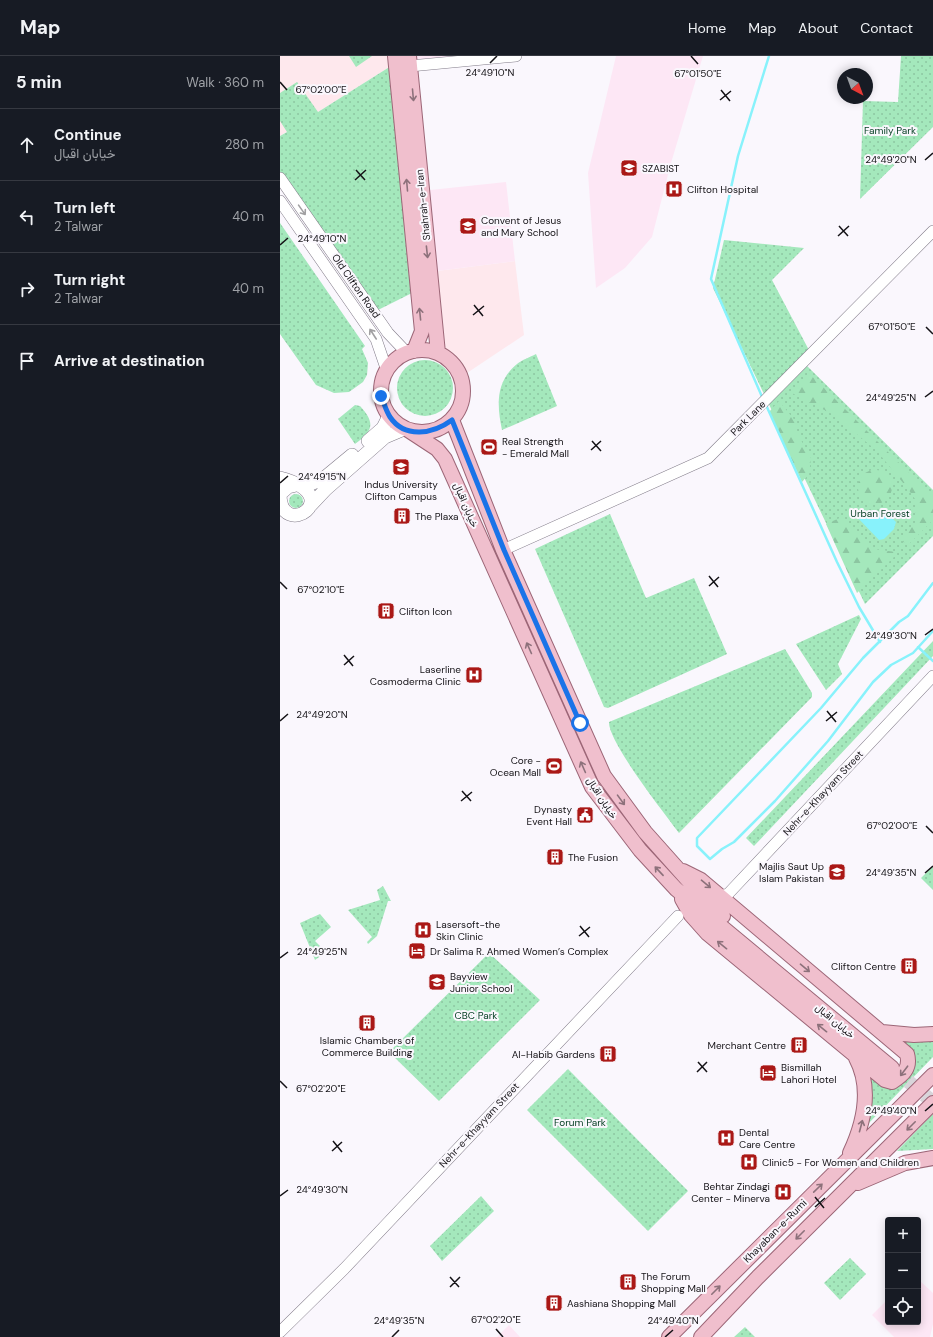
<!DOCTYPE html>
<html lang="en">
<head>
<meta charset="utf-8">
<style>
  :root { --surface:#171b24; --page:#20242c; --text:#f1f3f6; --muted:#9ea1a6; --line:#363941 }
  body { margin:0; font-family:"DM Sans",Vazirmatn,sans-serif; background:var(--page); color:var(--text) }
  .controls { position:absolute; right:12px; bottom:12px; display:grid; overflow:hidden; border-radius:4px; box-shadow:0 2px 10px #0003 }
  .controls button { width:36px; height:36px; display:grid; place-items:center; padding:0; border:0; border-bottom:1px solid var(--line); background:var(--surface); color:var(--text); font:20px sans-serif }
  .compass { position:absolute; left:557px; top:12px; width:36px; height:36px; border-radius:50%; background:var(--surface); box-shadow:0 2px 10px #0003; rotate:139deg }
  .stop { position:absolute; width:12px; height:12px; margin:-9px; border:3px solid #1a73e8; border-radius:50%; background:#fff }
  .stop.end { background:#1a73e8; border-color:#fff; box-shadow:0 1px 4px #0008 }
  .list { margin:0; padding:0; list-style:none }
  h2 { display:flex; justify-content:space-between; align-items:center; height:52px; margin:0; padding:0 16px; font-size:17px }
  h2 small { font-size:13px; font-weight:400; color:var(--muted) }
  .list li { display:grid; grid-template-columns:26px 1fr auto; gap:12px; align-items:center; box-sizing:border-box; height:72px; padding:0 16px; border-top:1px solid var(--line) }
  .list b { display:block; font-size:15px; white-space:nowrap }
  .list p { margin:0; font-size:13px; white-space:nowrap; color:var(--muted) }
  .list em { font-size:13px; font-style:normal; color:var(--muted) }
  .icon { flex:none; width:22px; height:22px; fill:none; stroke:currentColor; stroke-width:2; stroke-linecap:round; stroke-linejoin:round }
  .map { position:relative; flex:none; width:653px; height:1281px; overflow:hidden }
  header { display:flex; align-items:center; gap:24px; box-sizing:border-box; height:56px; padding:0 20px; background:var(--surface); border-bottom:1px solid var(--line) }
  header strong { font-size:19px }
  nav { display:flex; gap:22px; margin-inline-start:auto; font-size:14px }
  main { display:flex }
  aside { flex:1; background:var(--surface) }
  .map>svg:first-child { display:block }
  .commercial { fill:#fee8ed }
  .education { fill:#fde7f5 }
  .green { fill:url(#green-dots) }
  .forest { fill:url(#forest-firs) }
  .water { fill:#88f2fb }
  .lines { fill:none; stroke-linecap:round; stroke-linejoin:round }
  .stream { stroke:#88f2fb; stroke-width:2.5 }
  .primary-tunnel { stroke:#d8d5da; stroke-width:14; stroke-dasharray:14 7; stroke-linecap:butt }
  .tertiary-casing { stroke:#827c89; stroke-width:12 }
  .secondary-casing { stroke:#827c89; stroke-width:14 }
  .primary-casing { stroke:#9c6677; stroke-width:16 }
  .tertiary { stroke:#fff; stroke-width:11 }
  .secondary { stroke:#fff; stroke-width:13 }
  .primary { stroke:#f0bfcd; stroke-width:14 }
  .oneway { stroke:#8d717b }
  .oneway2 { stroke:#a1a0a2 }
  .route { stroke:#1a73e8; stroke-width:5 }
  .ticks { fill:none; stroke:#141216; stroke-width:1.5 }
  .labels { text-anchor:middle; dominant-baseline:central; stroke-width:4; stroke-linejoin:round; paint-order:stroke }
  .park-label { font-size:10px; fill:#003c1f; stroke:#faf7fd }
  .poi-label { font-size:10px; fill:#141216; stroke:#faf7fd; text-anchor:start }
  .street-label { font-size:10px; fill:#141216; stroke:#faf7fd }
  .ticks-label { font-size:10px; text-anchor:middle; fill:#141216; stroke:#faf7fd; stroke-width:4; stroke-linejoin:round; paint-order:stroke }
</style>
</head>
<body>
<header>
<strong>Map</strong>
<nav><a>Home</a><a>Map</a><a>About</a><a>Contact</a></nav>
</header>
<main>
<aside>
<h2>5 min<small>Walk · 360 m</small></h2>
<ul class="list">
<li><svg class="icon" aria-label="ahead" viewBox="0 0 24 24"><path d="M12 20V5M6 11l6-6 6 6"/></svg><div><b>Continue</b><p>خیابان اقبال</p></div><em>280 m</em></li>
<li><svg class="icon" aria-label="left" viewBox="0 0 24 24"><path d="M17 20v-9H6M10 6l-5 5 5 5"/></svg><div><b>Turn left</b><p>2 Talwar</p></div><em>40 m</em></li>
<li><svg class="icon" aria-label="right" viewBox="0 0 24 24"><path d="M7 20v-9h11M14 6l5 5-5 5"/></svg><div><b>Turn right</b><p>2 Talwar</p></div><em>40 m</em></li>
<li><svg class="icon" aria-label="arrive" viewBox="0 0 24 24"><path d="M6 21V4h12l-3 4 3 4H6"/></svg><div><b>Arrive at destination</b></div></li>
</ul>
</aside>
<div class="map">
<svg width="653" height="1281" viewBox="0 0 653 1281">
  <defs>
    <pattern id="green-dots" width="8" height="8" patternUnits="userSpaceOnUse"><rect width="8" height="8" fill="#a4e8bc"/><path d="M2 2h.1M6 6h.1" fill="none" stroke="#8cc6a1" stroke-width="1.8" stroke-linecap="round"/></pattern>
    <pattern id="forest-firs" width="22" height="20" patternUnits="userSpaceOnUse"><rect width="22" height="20" fill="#a4e8bc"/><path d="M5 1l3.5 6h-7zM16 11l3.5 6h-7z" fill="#8cc6a1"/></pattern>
  </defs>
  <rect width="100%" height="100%" fill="#faf7fd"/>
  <!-- commercial -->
  <path class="commercial" d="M0,0H109L111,10L0,80Z
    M235,205L244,279L181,321L170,305L163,300L149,216Z"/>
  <!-- education -->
  <path class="education" d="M129,0H212L130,10Z
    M336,0H423L391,107L372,181L345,212L316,232L308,117Z
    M226,126L235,205L149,216L141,135Z
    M638,1223L653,1237V1268L650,1281H614L592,1259L608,1243V1266H638Z
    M229,1269L240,1281H217Z"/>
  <!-- green -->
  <path class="green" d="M69,0H92L76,11Z
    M621,0H653V71L580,143L583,45L618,46Z
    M111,10L138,234L94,256L0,122V80L7,76L0,65V37L17,26L38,56Z
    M0,167L85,290L82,293L88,307L87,319L83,326L69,336L54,337L36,329L0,278Z
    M444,184L524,192L492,224L531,298L523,306L653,434V480L585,548L433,232Z
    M256,298L277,350L222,374C217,350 215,326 237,308C242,304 250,301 256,298Z
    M117 332a28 28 0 1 1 56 0a28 28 0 1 1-56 0Z
    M75,349L80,350C95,366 94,375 75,388L58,363Z
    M9 445a7 7 0 1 1 14 0a7 7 0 1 1-14 0Z
    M330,458L366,542L414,522L447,598L328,652L324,651L255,493Z
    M579,559L581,563L558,608L562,618L546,634L516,588Z
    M653,585V600L474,790L466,782Z
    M505,593L532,637V641L399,777C385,758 328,686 329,666Z
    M653,810V834L641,822Z
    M103,830L111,845H108L97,880L88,888L87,886L92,881L68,854L100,844L97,834Z
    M40,858L51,871L35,885L46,896L35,904L20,867Z
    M209,897L260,944L159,1045L109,996Z
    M624,985H653V1001L588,1068L589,1055L587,1018L602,1030L612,1033L619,1029L634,1013L635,1003Z
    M288,1013L408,1135L368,1175L247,1054Z
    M653,1058V1093L617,1095Z
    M201,1140L214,1155L162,1205L150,1190Z
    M570,1202L586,1218L560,1244L544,1227Z
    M465,1271L475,1281H454Z"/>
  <!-- forest -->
  <path class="forest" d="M529,317L653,441V464L629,488L623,486V483L636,465L635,443L628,433L597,395L554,359L510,336Z
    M499,345L516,366L517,377L531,402L529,418L522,426L489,356Z
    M578 431a17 17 0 1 1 34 0a17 17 0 1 1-34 0Z
    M562,461L593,493L616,496V499L577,537L546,468Z"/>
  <!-- water -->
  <path class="water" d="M577,457L594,459L607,457L616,466L614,473L604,483L599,484L576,460Z"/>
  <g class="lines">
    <!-- stream -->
    <path class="stream" d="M483,343L431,223L458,100L489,0
      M486,349L557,506L579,551L600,586
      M653,527L628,560L619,566L583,602L541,652L417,782V790L430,803L442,793L454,786L495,745L548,685L593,626L611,609L633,597L653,575
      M638,591L653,605"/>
    <!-- primary-tunnel -->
    <path class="primary-tunnel" d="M612,1012L653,1046"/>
    <!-- tertiary casing -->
    <g class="tertiary-casing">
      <path id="tertiary" d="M130,10L236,0
        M0,122L108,277L127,297
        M0,145L96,283L107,315
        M223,494L428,402L653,175
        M435,844L439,840L448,838L653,620
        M0,1276L64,1213L398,860"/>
    </g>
    <!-- secondary casing -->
    <g class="secondary-casing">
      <path id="secondary" d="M88,385L103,372L109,360
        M0,422C70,440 0,486 0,438L8,431L20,428
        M23,431L43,423L72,399
        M30,450L46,433L105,381L124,373"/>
    </g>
    <!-- primary casing -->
    <g class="primary-casing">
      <path id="primary" d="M115,0L142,275L134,295
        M129,0L158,297
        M101 335a41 41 0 1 1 82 0a41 41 0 1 1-82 0Z
        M172,364L223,494L324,720L365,776L430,849L443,860
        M128,374L157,393L165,403L312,731L360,794L396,833L612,1012
        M402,843L411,859L427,877L605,1024L612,1026C623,1019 631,1012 627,998L421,824L403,815
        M602,976L634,979L653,978
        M570,1097C584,1067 592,1032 576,1002
        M578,1127L625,1107L653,1102
        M389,1281L653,1019
        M421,1281L478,1221L653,1047"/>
    </g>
    <!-- tertiary -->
    <use href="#tertiary" class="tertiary"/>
    <!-- secondary -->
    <use href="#secondary" class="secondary"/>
    <!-- primary -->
    <use href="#primary" class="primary"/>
  </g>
  <!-- one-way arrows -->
  <defs><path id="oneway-shaft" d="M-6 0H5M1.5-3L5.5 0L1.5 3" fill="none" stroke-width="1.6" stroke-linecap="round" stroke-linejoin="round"/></defs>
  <g class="oneway">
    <use href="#oneway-shaft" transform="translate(133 39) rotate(85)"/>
    <use href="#oneway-shaft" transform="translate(127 129) rotate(-95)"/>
    <use href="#oneway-shaft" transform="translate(147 196) rotate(84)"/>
    <use href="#oneway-shaft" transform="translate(140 258) rotate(-96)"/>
    <use href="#oneway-shaft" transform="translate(249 592) rotate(-114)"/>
    <use href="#oneway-shaft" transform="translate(303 711) rotate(-114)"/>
    <use href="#oneway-shaft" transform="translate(341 744) rotate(54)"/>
    <use href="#oneway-shaft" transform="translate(379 815) rotate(-133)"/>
    <use href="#oneway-shaft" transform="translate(426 828) rotate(40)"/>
    <use href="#oneway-shaft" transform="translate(442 889) rotate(-141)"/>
    <use href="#oneway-shaft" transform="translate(525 912) rotate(40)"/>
    <use href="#oneway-shaft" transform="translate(542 972) rotate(-141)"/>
    <use href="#oneway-shaft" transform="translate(624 1015) rotate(127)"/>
    <use href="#oneway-shaft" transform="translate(581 1070) rotate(-75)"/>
    <use href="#oneway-shaft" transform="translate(631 1070) rotate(135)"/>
    <use href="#oneway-shaft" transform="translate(538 1132) rotate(-44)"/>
    <use href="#oneway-shaft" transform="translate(520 1179) rotate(135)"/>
    <use href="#oneway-shaft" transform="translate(436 1234) rotate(-45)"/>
  </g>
  <g class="oneway2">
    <use href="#oneway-shaft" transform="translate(22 154) rotate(55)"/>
    <use href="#oneway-shaft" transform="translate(93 278) rotate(-123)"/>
  </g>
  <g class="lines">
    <!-- route -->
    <path class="route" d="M101,340C104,347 106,355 110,361C125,383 153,378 172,364L224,494L300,667"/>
  </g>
  <!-- ticks -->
  <path class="ticks" d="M411,0L418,8M210,7L217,0M0,26L7,34M441,34L450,45M440,44L451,35M645,104L653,97M76,114L85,124M75,124L86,114M559,170L568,180M558,180L569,170M0,189L8,182M194,249L203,260M193,259L204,250M646,271L653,278M645,341L653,335M312,385L321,395M311,394L321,385M0,427L8,420M429,520L438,531M0,526L7,533M429,530L439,521M645,579L653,573M64,599L73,610M64,609L74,600M547,655L556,666M0,665L8,658M546,665L557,656M182,735L191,745M181,745L192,736M646,770L653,777M645,817L653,810M300,870L309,881M299,880L310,871M0,902L8,896M418,1006L427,1016M417,1016L427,1006M0,1025L7,1032M645,1055L653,1048M53,1085L62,1096M52,1095L62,1086M0,1140L8,1134M535,1141L544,1152M535,1151L545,1142M170,1221L179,1231M170,1231L180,1221M216,1273L223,1281M112,1281L119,1274M385,1281L393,1274"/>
  <!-- icons -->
  <defs>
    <g id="university-square" transform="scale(0.9)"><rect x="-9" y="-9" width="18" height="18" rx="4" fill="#aa1816" stroke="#faf7fd"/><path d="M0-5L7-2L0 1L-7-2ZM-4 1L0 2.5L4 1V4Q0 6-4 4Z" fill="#fff"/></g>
    <g id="hospital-square" transform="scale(0.9)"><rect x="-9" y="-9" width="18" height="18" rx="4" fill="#aa1816" stroke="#faf7fd"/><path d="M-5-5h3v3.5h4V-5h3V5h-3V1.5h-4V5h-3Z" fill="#fff"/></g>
    <g id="school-square" transform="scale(0.9)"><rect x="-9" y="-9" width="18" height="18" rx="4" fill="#aa1816" stroke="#faf7fd"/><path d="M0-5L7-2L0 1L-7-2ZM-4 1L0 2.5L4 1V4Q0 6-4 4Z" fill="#fff"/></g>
    <g id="stadium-square" transform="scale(0.9)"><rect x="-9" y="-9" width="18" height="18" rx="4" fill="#aa1816" stroke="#faf7fd"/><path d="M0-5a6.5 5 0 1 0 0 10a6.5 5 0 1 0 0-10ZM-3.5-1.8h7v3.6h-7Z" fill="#fff"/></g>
    <g id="building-square" transform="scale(0.9)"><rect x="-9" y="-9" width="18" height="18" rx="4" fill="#aa1816" stroke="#faf7fd"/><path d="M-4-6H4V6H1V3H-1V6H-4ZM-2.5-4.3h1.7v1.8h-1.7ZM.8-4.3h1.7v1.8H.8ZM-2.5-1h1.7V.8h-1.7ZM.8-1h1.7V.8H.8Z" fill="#fff"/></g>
    <g id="civic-square" transform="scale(0.9)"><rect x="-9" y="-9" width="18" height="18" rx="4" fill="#aa1816" stroke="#faf7fd"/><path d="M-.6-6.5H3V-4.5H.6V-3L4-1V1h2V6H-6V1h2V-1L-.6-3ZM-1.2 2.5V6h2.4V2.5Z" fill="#fff"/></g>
    <g id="hotel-square" transform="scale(0.9)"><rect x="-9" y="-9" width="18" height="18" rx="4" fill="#aa1816" stroke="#faf7fd"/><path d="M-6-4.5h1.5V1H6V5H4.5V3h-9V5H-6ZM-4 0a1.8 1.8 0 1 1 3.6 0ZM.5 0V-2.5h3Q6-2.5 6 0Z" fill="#fff"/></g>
  </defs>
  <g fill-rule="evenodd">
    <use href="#university-square" x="349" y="112"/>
    <use href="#hospital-square" x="394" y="133"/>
    <use href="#school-square" x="188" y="170"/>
    <use href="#stadium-square" x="209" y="391"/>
    <use href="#university-square" x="121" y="411"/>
    <use href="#building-square" x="122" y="460"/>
    <use href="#building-square" x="106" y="555"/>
    <use href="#hospital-square" x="194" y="619"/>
    <use href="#stadium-square" x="274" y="710"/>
    <use href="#civic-square" x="305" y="759"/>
    <use href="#building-square" x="275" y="801"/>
    <use href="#school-square" x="557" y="816"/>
    <use href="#hospital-square" x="143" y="874"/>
    <use href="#hotel-square" x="137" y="895"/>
    <use href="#building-square" x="629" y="910"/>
    <use href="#school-square" x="157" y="926"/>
    <use href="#building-square" x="87" y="967"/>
    <use href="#building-square" x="519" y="989"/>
    <use href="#building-square" x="328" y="998"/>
    <use href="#hotel-square" x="488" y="1017"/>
    <use href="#hospital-square" x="446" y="1082"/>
    <use href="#hospital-square" x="469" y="1106"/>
    <use href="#hospital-square" x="503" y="1136"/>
    <use href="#building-square" x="348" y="1226"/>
    <use href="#building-square" x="274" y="1247"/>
  </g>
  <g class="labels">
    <!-- park labels -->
    <g class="park-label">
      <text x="610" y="74">Family Park</text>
      <text x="600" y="457">Urban Forest</text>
      <text x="196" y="959">CBC Park</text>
      <text x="300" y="1066">Forum Park</text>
    </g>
    <!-- poi labels -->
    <g class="poi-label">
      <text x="362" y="112">SZABIST</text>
      <text x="407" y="133">Clifton Hospital</text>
      <text x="201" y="164">Convent of Jesus<tspan x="201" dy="12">and Mary School</tspan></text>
      <text x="222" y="385">Real Strength<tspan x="222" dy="12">- Emerald Mall</tspan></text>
      <text x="121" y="428" text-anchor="middle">Indus University<tspan x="121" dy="12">Clifton Campus</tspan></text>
      <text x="135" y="460">The Plaxa</text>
      <text x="119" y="555">Clifton Icon</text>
      <text x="181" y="613" text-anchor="end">Laserline<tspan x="181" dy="12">Cosmoderma Clinic</tspan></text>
      <text x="261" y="704" text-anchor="end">Core -<tspan x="261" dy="12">Ocean Mall</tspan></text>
      <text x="292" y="753" text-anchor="end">Dynasty<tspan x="292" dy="12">Event Hall</tspan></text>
      <text x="288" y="801">The Fusion</text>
      <text x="544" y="810" text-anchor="end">Majlis Saut Up<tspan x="544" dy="12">Islam Pakistan</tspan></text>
      <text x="156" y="868">Lasersoft-the<tspan x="156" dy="12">Skin Clinic</tspan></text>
      <text x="150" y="895">Dr Salima R. Ahmed Women’s Complex</text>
      <text x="616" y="910" text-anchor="end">Clifton Centre</text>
      <text x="170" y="920">Bayview<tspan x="170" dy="12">Junior School</tspan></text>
      <text x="87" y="984" text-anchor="middle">Islamic Chambers of<tspan x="87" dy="12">Commerce Building</tspan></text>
      <text x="506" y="989" text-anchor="end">Merchant Centre</text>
      <text x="315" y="998" text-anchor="end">Al-Habib Gardens</text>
      <text x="501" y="1011">Bismillah<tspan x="501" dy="12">Lahori Hotel</tspan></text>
      <text x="459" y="1076">Dental<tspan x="459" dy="12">Care Centre</tspan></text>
      <text x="482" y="1106">Clinic5 - For Women and Children</text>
      <text x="490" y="1130" text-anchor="end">Behtar Zindagi<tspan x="490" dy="12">Center - Minerva</tspan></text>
      <text x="361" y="1220">The Forum<tspan x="361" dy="12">Shopping Mall</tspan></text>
      <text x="287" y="1247">Aashiana Shopping Mall</text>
    </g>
    <!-- street labels -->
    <g class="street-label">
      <text transform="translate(143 149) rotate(-96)">Shahrah-e-Iran</text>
      <text transform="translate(76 230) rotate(55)">Old Clifton Road</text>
      <text transform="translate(468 362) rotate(-45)">Park Lane</text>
      <text transform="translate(186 449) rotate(67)">خیابان اقبال</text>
      <text transform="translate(543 737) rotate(-47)">Nehr-e-Khayyam Street</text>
      <text transform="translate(322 742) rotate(57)">خیابان اقبال</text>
      <text transform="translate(555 965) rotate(40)">خیابان اقبال</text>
      <text transform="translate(199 1069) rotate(-47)">Nehr-e-Khayyam Street</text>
      <text transform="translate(495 1175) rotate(-45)">Khayaban-e-Rumi</text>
    </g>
  </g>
  <g class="ticks-label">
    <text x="210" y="20">24°49'10"N</text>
    <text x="418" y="21">67°01'50"E</text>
    <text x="41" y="37">67°02'00"E</text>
    <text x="611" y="107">24°49'20"N</text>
    <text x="42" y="186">24°49'10"N</text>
    <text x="612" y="274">67°01'50"E</text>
    <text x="611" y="345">24°49'25"N</text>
    <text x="42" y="424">24°49'15"N</text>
    <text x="41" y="537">67°02'10"E</text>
    <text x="611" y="583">24°49'30"N</text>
    <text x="42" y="662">24°49'20"N</text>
    <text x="612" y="773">67°02'00"E</text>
    <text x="611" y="820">24°49'35"N</text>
    <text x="42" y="899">24°49'25"N</text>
    <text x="41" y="1036">67°02'20"E</text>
    <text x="611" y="1058">24°49'40"N</text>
    <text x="42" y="1137">24°49'30"N</text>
    <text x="216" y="1267">67°02'20"E</text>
    <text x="119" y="1268">24°49'35"N</text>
    <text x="393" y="1268">24°49'40"N</text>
  </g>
</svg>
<div class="controls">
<button>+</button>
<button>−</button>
<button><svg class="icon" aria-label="locate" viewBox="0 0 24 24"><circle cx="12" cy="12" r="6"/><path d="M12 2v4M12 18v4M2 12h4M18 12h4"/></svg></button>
</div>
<svg class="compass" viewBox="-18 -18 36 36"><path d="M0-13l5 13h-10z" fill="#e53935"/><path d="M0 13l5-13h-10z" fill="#9ea1a6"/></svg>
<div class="stop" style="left:300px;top:667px"></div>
<div class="stop end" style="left:101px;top:340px"></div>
</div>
</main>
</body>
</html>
